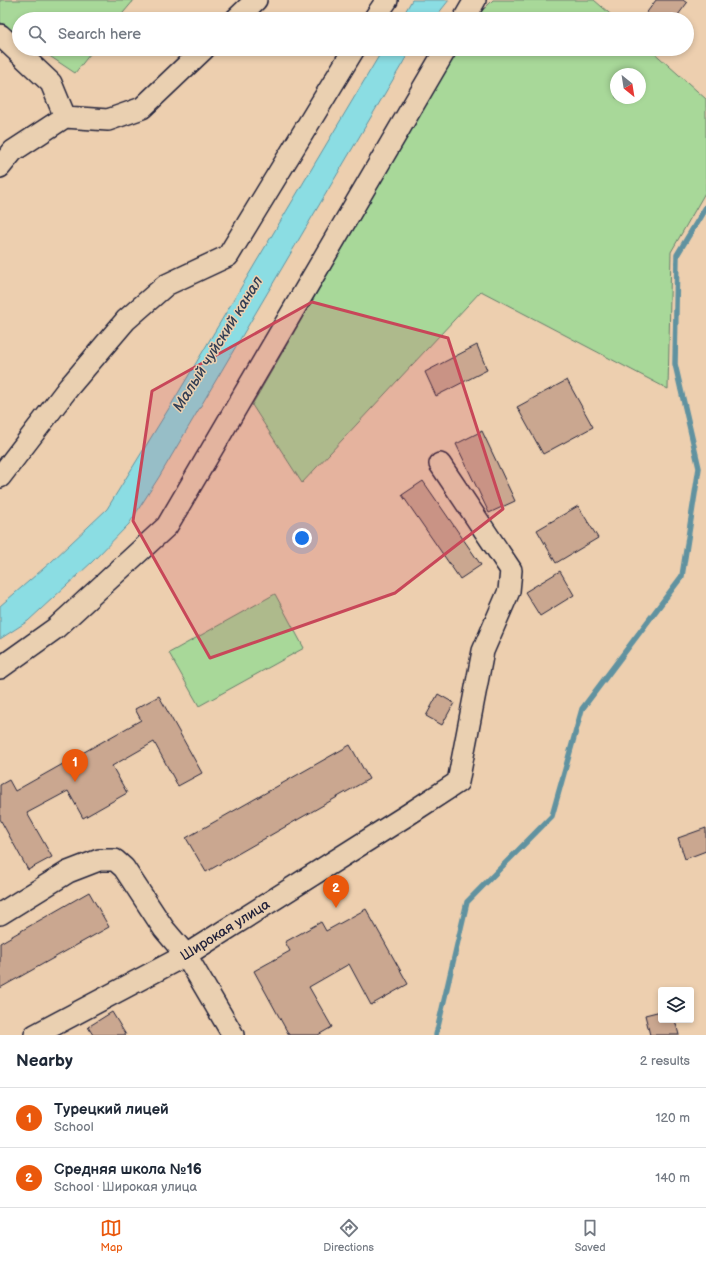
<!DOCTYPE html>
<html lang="en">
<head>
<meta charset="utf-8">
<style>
  :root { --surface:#fff; --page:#f6f6f7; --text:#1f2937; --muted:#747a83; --line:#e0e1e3; --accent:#ea580c }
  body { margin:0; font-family:"Balsamiq Sans",sans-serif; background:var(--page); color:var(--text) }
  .controls { position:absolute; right:12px; bottom:12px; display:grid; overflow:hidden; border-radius:4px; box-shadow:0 2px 6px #0003 }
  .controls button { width:36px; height:36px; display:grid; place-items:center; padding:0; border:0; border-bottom:1px solid var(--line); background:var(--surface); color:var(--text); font:20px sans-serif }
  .compass { position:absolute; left:610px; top:68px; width:36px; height:36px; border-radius:50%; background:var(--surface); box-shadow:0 2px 6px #0003; rotate:150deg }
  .you { position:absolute; left:302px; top:538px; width:14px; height:14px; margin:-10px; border:3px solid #fff; border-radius:50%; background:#1a73e8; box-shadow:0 0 0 6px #1a73e833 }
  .badge { display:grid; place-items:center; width:26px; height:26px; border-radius:50%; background:var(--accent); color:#fff; font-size:13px; font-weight:700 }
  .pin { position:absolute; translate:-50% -33px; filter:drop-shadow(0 1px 2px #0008) }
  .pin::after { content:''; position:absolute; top:21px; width:14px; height:12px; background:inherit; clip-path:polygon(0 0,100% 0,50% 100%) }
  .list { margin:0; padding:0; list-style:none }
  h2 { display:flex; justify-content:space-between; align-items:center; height:52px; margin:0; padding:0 16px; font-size:17px }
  h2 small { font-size:13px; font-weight:400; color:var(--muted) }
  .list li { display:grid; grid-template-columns:26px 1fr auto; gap:12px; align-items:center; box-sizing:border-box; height:60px; padding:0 16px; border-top:1px solid var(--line) }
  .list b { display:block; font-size:15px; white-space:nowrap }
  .list p { margin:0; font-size:13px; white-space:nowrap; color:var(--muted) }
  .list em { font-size:13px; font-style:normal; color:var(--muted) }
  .icon { flex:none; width:22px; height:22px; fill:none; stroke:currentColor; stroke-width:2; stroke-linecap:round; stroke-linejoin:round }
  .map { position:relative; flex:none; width:706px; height:1035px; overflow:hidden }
  .search { position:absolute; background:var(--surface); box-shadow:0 2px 6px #0003; left:12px; right:12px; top:12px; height:44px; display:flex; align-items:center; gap:10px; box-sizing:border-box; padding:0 14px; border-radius:22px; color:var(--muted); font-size:15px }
  .sheet { height:172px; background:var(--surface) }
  nav { display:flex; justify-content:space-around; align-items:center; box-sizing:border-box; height:56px; border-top:1px solid var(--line); background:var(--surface); font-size:11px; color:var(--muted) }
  nav a { display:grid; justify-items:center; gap:2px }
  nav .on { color:var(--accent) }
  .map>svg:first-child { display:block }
  .green { fill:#a8d899; stroke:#657d6a; fill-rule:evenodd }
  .water { fill:#8bdde3; stroke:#6192a0 }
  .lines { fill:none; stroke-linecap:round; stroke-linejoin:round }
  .stream { stroke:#6192a0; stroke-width:5.5 }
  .building { fill:#caa790; stroke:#22223b }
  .minor-casing { stroke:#22223b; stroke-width:24 }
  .minor { stroke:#ead0b1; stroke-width:21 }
  .marked { fill:#c84759; fill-opacity:0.2; stroke:#c84759; stroke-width:3; stroke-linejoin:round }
  .labels { text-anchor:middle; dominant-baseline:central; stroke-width:3; stroke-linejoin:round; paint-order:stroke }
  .street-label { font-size:14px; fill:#22223b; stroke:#ead0b1 }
  .water-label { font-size:15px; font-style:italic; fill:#323e54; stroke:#ead0b1 }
</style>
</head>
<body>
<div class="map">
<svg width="706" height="1035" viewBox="0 0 706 1035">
  <rect width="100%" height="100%" fill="#edcfaf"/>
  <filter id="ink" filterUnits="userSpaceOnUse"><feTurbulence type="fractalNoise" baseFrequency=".025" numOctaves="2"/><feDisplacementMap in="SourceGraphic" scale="8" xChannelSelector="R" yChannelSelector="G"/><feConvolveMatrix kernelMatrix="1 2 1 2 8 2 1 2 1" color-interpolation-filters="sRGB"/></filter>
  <g filter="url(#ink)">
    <!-- green -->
    <path class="green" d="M0,0H134L118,19H19V35L0,22Z
      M493,0H594L616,19H476L478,15Z
      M39,49H94L75,73Z
      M458,49H650L706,99V191L671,252L668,389L481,291L302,483L252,405ZM616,74H640V98H616Z
      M275,594L304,648L199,706L169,653Z"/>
    <!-- water -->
    <path class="water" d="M412,0H449L434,19H401Z
      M383,49H411L159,477L129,524L92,562L28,621L0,639V606L51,562L107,509L171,405Z"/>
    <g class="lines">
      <!-- stream -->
      <path class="stream" d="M436,1035L467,902L552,816L582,709L682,576L699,468L675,364L677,255L706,207"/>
    </g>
    <!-- building -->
    <path class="building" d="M656,0H683L687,3L675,19H651L645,15Z
      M477,345L487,370L436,396L425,372Z
      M567,380L593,427L543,454L517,407Z
      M482,431L515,501L489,513L456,444Z
      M423,481L481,565L460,579L402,495Z
      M578,506L598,538L556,563L537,530Z
      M560,571L574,595L540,616L525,592Z
      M438,694L454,703L442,725L426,716Z
      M159,696L202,773L178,786L154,742L112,766L127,793L83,818L68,791L27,813L52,857L28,870L0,819V785L9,780L15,791L141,720L135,709Z
      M350,745L369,779L206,872L186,838Z
      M706,828V851L685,859L678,838Z
      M89,892L109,927L0,988V943Z
      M366,909L408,984L371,1005L349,964L309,987L332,1027L318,1035H289L254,971L290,951L285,942L321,922L326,931Z
      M661,1011V1020H675L679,1035H650L645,1015Z
      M112,1012L126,1035H93L88,1027Z"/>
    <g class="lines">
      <!-- minor casing -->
      <g class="minor-casing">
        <path id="minor" d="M236,19L256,0
          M374,19L387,0
          M464,19L475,0
          M0,35L51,83L65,117L108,120L142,108L204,49
          M0,167L13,151L65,117
          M0,477L69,387L126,320L166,285L228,256L354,49
          M0,668L56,628L167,526L446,49
          M0,914L68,872L99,860H115L124,868L164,929L186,955L233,1035
          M35,1035L186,955L409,814L458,782L483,651L509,591L511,570L440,464"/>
      </g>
      <!-- minor -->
      <use href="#minor" class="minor"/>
    </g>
  </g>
  <!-- marked area -->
  <path class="marked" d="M312,302L448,338L503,509L395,593L210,658L133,521L152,391Z"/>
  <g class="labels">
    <!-- street labels -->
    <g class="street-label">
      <text transform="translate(225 930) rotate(-32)">Широкая улица</text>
    </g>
    <!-- water labels -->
    <g class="water-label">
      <text transform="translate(218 344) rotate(-58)">Малый чуйский канал</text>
    </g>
  </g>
</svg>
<div class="controls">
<button><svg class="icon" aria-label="layers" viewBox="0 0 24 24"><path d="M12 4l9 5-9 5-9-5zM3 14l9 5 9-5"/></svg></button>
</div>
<svg class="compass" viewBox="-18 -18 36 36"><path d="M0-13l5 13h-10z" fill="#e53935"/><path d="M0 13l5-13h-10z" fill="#747a83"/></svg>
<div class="you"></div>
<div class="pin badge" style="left:75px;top:782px">1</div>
<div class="pin badge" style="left:336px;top:908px">2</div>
<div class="search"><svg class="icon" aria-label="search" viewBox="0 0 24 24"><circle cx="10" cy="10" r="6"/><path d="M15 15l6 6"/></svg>Search here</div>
</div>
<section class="sheet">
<h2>Nearby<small>2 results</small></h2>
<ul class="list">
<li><span class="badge">1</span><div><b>Турецкий лицей</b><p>School</p></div><em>120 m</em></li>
<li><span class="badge">2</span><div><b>Средняя школа №16</b><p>School · Широкая улица</p></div><em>140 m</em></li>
</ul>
</section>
<nav>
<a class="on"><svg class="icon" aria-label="map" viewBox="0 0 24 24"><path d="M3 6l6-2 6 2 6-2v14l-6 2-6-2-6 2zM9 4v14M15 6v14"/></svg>Map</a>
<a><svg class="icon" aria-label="directions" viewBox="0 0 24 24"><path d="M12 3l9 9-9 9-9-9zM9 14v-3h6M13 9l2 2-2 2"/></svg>Directions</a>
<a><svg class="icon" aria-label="saved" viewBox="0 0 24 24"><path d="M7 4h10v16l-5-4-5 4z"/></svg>Saved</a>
</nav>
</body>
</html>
